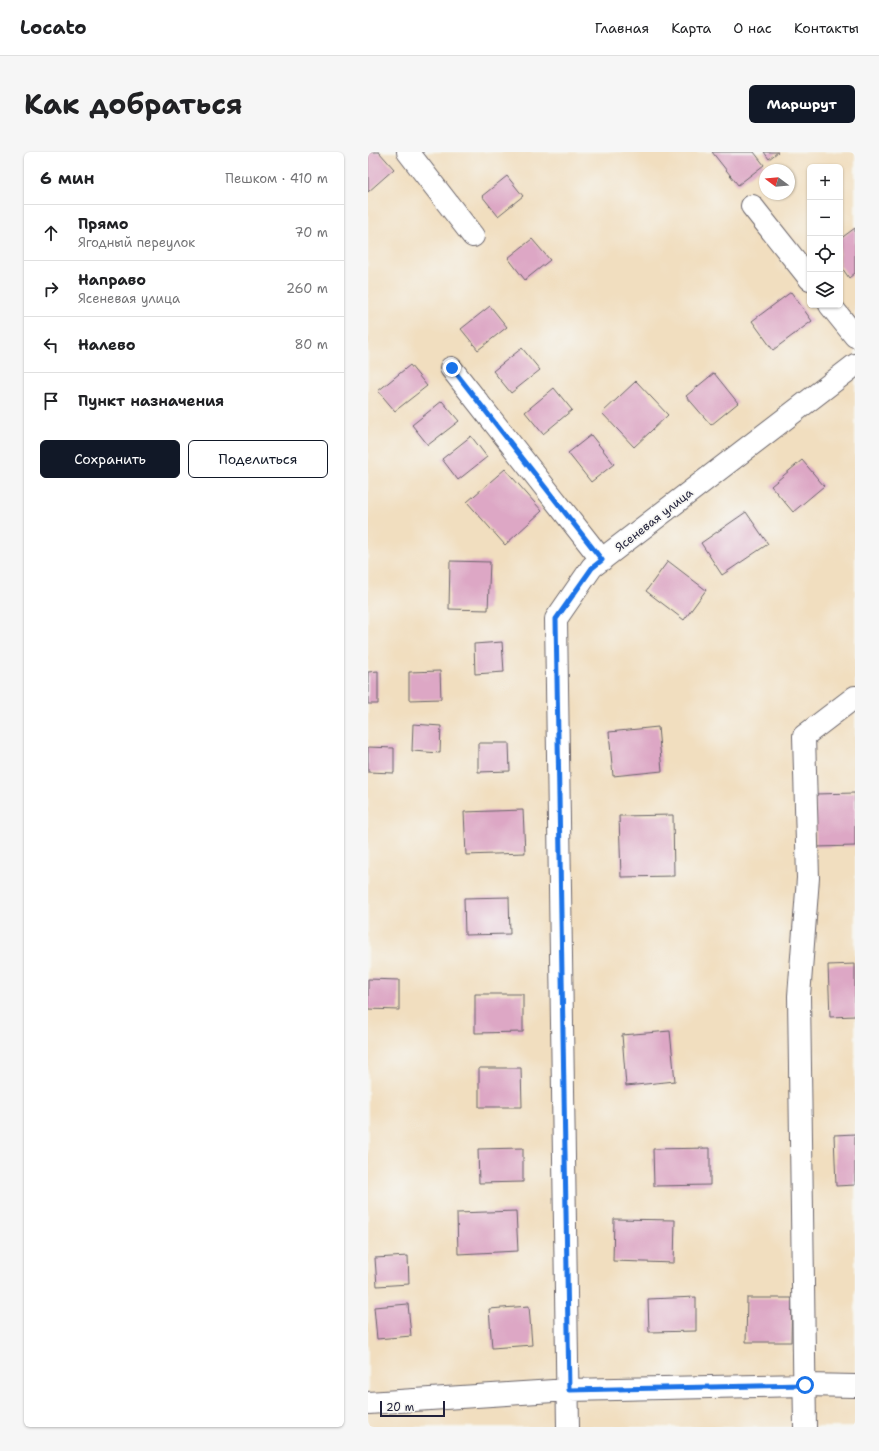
<!DOCTYPE html>
<html lang="ru">
<head>
<meta charset="utf-8">
<style>
  :root { --surface:#fff; --page:#f6f6f6; --text:#202124; --muted:#757577; --line:#e0e0e0; --accent:#111827 }
  body { margin:0; font-family:"Shantell Sans",sans-serif; background:var(--page); color:var(--text) }
  .controls { position:absolute; right:12px; top:12px; display:grid; overflow:hidden; border-radius:6px; box-shadow:0 1px 3px #0004 }
  .controls button { width:36px; height:36px; display:grid; place-items:center; padding:0; border:0; border-bottom:1px solid var(--line); background:var(--surface); color:var(--text); font:20px sans-serif }
  .compass { position:absolute; left:391px; top:12px; width:36px; height:36px; border-radius:50%; background:var(--surface); box-shadow:0 1px 3px #0004; rotate:286deg }
  .scale { position:absolute; left:12px; bottom:10px; width:65px; box-sizing:border-box; padding-left:4px; border:2px solid #22223b; border-top:0; font-size:11px; line-height:14px; white-space:nowrap; color:#22223b; -webkit-text-stroke:3px #f6f6f2; paint-order:stroke }
  .stop { position:absolute; width:12px; height:12px; margin:-9px; border:3px solid #1a73e8; border-radius:50%; background:#fff }
  .stop.end { background:#1a73e8; border-color:#fff; box-shadow:0 1px 4px #0008 }
  .list { margin:0; padding:0; list-style:none }
  h2 { display:flex; justify-content:space-between; align-items:center; height:52px; margin:0; padding:0 16px; font-size:17px }
  h2 small { font-size:13px; font-weight:400; color:var(--muted) }
  .list li { display:grid; grid-template-columns:26px 1fr auto; gap:12px; align-items:center; box-sizing:border-box; height:56px; padding:0 16px; border-top:1px solid var(--line) }
  .list b { display:block; font-size:15px; white-space:nowrap }
  .list p { margin:0; font-size:13px; white-space:nowrap; color:var(--muted) }
  .list em { font-size:13px; font-style:normal; color:var(--muted) }
  .actions { display:flex; gap:8px; padding:12px 16px }
  .actions a { flex:1; padding:9px 0; border:1px solid var(--accent); border-radius:6px; text-align:center; font-size:14px; color:var(--accent) }
  .actions .main { background:var(--accent); color:#fff }
  .icon { flex:none; width:22px; height:22px; fill:none; stroke:currentColor; stroke-width:2; stroke-linecap:round; stroke-linejoin:round }
  .map { position:relative; flex:none; width:487px; height:1275px; overflow:hidden; border-radius:6px }
  header { display:flex; align-items:center; gap:24px; box-sizing:border-box; height:56px; padding:0 20px; background:var(--surface); border-bottom:1px solid var(--line) }
  header strong { font-size:19px }
  nav { display:flex; gap:22px; margin-inline-start:auto; font-size:14px }
  .intro { display:flex; align-items:center; justify-content:space-between; box-sizing:border-box; height:96px; padding:0 24px }
  h1 { margin:0; font-size:28px }
  .button { padding:10px 18px; border-radius:6px; background:var(--accent); color:#fff; font-size:14px; font-weight:700 }
  main { display:flex; gap:24px; padding:0 24px }
  aside { flex:1; background:var(--surface); border-radius:6px; box-shadow:0 1px 3px #0004 }
  .map>svg:first-child { display:block }
  .building { fill:#dda7c5 }
  .lines { fill:none; stroke-linecap:round; stroke-linejoin:round }
  .minor-casing { stroke:#6a6469; stroke-width:24 }
  .minor { stroke:#fff; stroke-width:22 }
  .route { stroke:#1a73e8; stroke-width:5 }
  .labels { text-anchor:middle; dominant-baseline:central; stroke-width:3.5; stroke-linejoin:round; paint-order:stroke }
  .street-label { font-size:12px; fill:#22223b; stroke:#f6f6f2 }
</style>
</head>
<body>
<header>
<strong>Locato</strong>
<nav><a>Главная</a><a>Карта</a><a>О нас</a><a>Контакты</a></nav>
</header>
<div class="intro"><h1>Как добраться</h1><a class="button">Маршрут</a></div>
<main>
<aside>
<h2>6 мин<small>Пешком · 410 m</small></h2>
<ul class="list">
<li><svg class="icon" aria-label="ahead" viewBox="0 0 24 24"><path d="M12 20V5M6 11l6-6 6 6"/></svg><div><b>Прямо</b><p>Ягодный переулок</p></div><em>70 m</em></li>
<li><svg class="icon" aria-label="right" viewBox="0 0 24 24"><path d="M7 20v-9h11M14 6l5 5-5 5"/></svg><div><b>Направо</b><p>Ясеневая улица</p></div><em>260 m</em></li>
<li><svg class="icon" aria-label="left" viewBox="0 0 24 24"><path d="M17 20v-9H6M10 6l-5 5 5 5"/></svg><div><b>Налево</b></div><em>80 m</em></li>
<li><svg class="icon" aria-label="arrive" viewBox="0 0 24 24"><path d="M6 21V4h12l-3 4 3 4H6"/></svg><div><b>Пункт назначения</b></div></li>
</ul>
<div class="actions"><a class="main">Сохранить</a><a>Поделиться</a></div>
</aside>
<div class="map">
<svg width="487" height="1275" viewBox="0 0 487 1275">
  <rect width="100%" height="100%" fill="#f6f6f2"/>
  <filter id="ink" filterUnits="userSpaceOnUse"><feTurbulence type="fractalNoise" baseFrequency=".025" numOctaves="2"/><feDisplacementMap in="SourceGraphic" scale="8" xChannelSelector="R" yChannelSelector="G"/><feConvolveMatrix kernelMatrix="1 2 1 2 8 2 1 2 1" color-interpolation-filters="sRGB"/></filter>
  <filter id="wash" filterUnits="userSpaceOnUse"><feTurbulence type="fractalNoise" baseFrequency=".012" numOctaves="4" result="noise"/><feDisplacementMap in="SourceGraphic" scale="16" xChannelSelector="R" yChannelSelector="G"/><feGaussianBlur stdDeviation="0.9" result="paint"/><feColorMatrix in="noise" values="0 0 0 0 0 0 0 0 0 0 0 0 0 0 0 0 0 1.4 0 .05"/><feComposite in="paint" operator="in"/></filter>
  <g filter="url(#wash)">
    <rect width="100%" height="100%" fill="#f1debf"/>
    <g id="blocks">
      <!-- building -->
      <path class="building" d="M0,0H11L26,17L0,40Z
        M344,0H386L396,13L370,33Z
        M396,0H410L401,7Z
        M139,24L155,44L130,64L114,44Z
        M487,76V121L481,126L472,113V87Z
        M164,87L182,108L157,128L140,106Z
        M423,140L444,169L405,198L384,169Z
        M122,154L139,175L110,198L93,177Z
        M154,196L172,218L143,241L125,219Z
        M42,213L59,234L27,259L10,239Z
        M346,221L370,251L343,273L318,244Z
        M268,229L300,263L266,295L234,261Z
        M186,236L204,258L175,282L157,260Z
        M74,249L91,269L60,293L44,273Z
        M223,283L246,312L223,330L200,301Z
        M103,284L119,305L90,328L74,307Z
        M434,308L456,334L425,360L403,334Z
        M137,317L174,359L137,393L99,350Z
        M378,360L400,392L354,423L333,391Z
        M82,409L122,410L120,458L81,457Z
        M300,409L338,438L316,468L278,439Z
        M134,490L136,520L107,522L106,492Z
        M10,519V552H0V520Z
        M72,519L73,547L41,548V520Z
        M45,572L73,574L72,601L44,599Z
        M290,575L294,619L245,624L241,580Z
        M110,591H141L142,619L110,620Z
        M0,595L26,596V621L0,620Z
        M487,641V694L448,695L447,642Z
        M155,658L157,701L98,703L96,660Z
        M305,663L306,724L253,725L251,664Z
        M141,745L142,782L97,783L96,746Z
        M487,812V864L462,865L460,813Z
        M0,827L31,828V858L0,857Z
        M107,842H155V880L107,881Z
        M302,879L307,929L258,934L254,883Z
        M111,916H153L154,955H111Z
        M487,982V1033L468,1034L466,983Z
        M155,996V1030L111,1031L110,997Z
        M342,996V1033L286,1034L285,997Z
        M148,1059L150,1099L90,1102L89,1061Z
        M246,1067L307,1068L306,1111L245,1109Z
        M40,1104L41,1132L9,1134L7,1106Z
        M328,1145V1179L281,1180L280,1147Z
        M379,1146H424L423,1190H378Z
        M40,1152L43,1184L9,1187L6,1155Z
        M161,1154L164,1193L124,1196L121,1157Z"/>
    </g>
  </g>
  <g filter="url(#ink)">
    <use href="#blocks" fill-opacity="0" stroke="#6a6469" stroke-width="1"/>
    <g class="lines">
      <!-- minor casing -->
      <g class="minor-casing">
        <path id="minor" d="M40,0L105,84
          M384,54L442,127
          M462,153L487,184
          M83,216L234,408
          M0,1251L201,1238L437,1233L487,1234
          M200,1275L188,467L224,415L487,213
          M437,1275L431,844L440,726L436,584L487,545"/>
      </g>
      <!-- minor -->
      <use href="#minor" class="minor"/>
    </g>
  </g>
  <g class="lines" filter="url(#ink)">
    <!-- route -->
    <path class="route" d="M84,216L234,408L224,416L188,467L201,1238L437,1233"/>
  </g>
  <g class="labels">
    <!-- street labels -->
    <g class="street-label">
      <text transform="translate(286 368) rotate(-38)">Ясеневая улица</text>
    </g>
  </g>
</svg>
<div class="controls">
<button>+</button>
<button>−</button>
<button><svg class="icon" aria-label="locate" viewBox="0 0 24 24"><circle cx="12" cy="12" r="6"/><path d="M12 2v4M12 18v4M2 12h4M18 12h4"/></svg></button>
<button><svg class="icon" aria-label="layers" viewBox="0 0 24 24"><path d="M12 4l9 5-9 5-9-5zM3 14l9 5 9-5"/></svg></button>
</div>
<svg class="compass" viewBox="-18 -18 36 36"><path d="M0-13l5 13h-10z" fill="#e53935"/><path d="M0 13l5-13h-10z" fill="#757577"/></svg>
<div class="scale">20 m</div>
<div class="stop" style="left:437px;top:1233px"></div>
<div class="stop end" style="left:84px;top:216px"></div>
</div>
</main>
</body>
</html>
